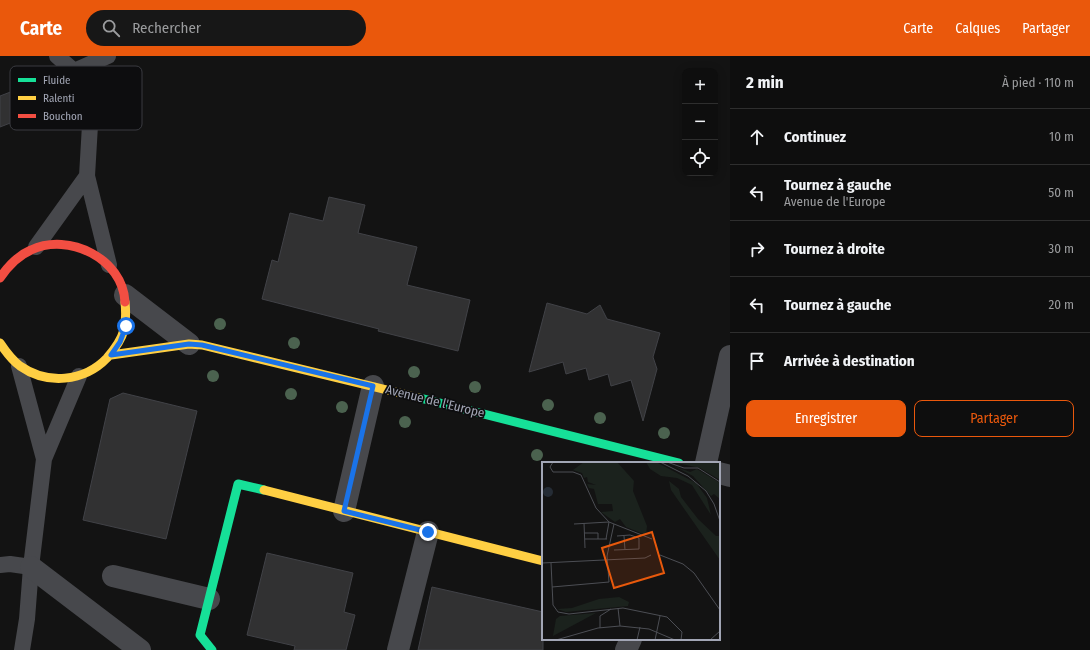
<!DOCTYPE html>
<html lang="fr">
<head>
<meta charset="utf-8">
<style>
  :root { --surface:#0e0e0e; --page:#171717; --text:#f1f3f6; --muted:#9b9c9e; --line:#2e2e2e; --accent:#ea580c }
  body { margin:0; font-family:"Fira Sans Condensed",sans-serif; background:var(--page); color:var(--text) }
  .controls { position:absolute; right:12px; top:12px; display:grid; overflow:hidden; border-radius:8px; box-shadow:0 2px 10px #0003 }
  .controls button { width:36px; height:36px; display:grid; place-items:center; padding:0; border:0; border-bottom:1px solid var(--line); background:var(--surface); color:var(--text); font:20px sans-serif }
  .stop { position:absolute; width:12px; height:12px; margin:-9px; border:3px solid #1a73e8; border-radius:50%; background:#fff }
  .stop.end { background:#1a73e8; border-color:#fff; box-shadow:0 1px 4px #0008 }
  .list { margin:0; padding:0; list-style:none }
  h2 { display:flex; justify-content:space-between; align-items:center; height:52px; margin:0; padding:0 16px; font-size:17px }
  h2 small { font-size:13px; font-weight:400; color:var(--muted) }
  .list li { display:grid; grid-template-columns:26px 1fr auto; gap:12px; align-items:center; box-sizing:border-box; height:56px; padding:0 16px; border-top:1px solid var(--line) }
  .list b { display:block; font-size:15px; white-space:nowrap }
  .list p { margin:0; font-size:13px; white-space:nowrap; color:var(--muted) }
  .list em { font-size:13px; font-style:normal; color:var(--muted) }
  .actions { display:flex; gap:8px; padding:12px 16px }
  .actions a { flex:1; padding:9px 0; border:1px solid var(--accent); border-radius:8px; text-align:center; font-size:14px; color:var(--accent) }
  .actions .main { background:var(--accent); color:#fff }
  .icon { flex:none; width:22px; height:22px; fill:none; stroke:currentColor; stroke-width:2; stroke-linecap:round; stroke-linejoin:round }
  .map { position:relative; flex:none; width:730px; height:594px; overflow:hidden }
  header { display:flex; align-items:center; gap:24px; box-sizing:border-box; height:56px; padding:0 20px; background:var(--accent); color:#fff }
  header strong { font-size:19px }
  nav { display:flex; gap:22px; margin-inline-start:auto; font-size:14px }
  .search { width:280px; height:36px; background:var(--page); display:flex; align-items:center; gap:10px; box-sizing:border-box; padding:0 14px; border-radius:22px; color:var(--muted); font-size:15px }
  main { display:flex }
  aside { flex:1; background:var(--surface) }
  .map>svg:first-child { display:block }
  .building { fill:#313132; stroke:#414247 }
  .lines { fill:none; stroke-linecap:round; stroke-linejoin:round }
  .lane { stroke:#47484c; stroke-width:16 }
  .street { stroke:#47484c; stroke-width:22 }
  .fast { stroke:#16e098; stroke-width:9 }
  .slow { stroke:#ffcf43; stroke-width:9 }
  .jam { stroke:#f24e42; stroke-width:9 }
  .tree { fill:#4b624f }
  .route { stroke:#1a73e8; stroke-width:5 }
  .labels { text-anchor:middle; dominant-baseline:central; stroke-width:3.5; stroke-linejoin:round; paint-order:stroke }
  .street-label { font-size:13px; fill:#a2a6b5; stroke:#0d0d0f }
  .inset-road { fill:none; stroke:#4c4e54; stroke-width:1 }
  .view { fill:#e8590c; fill-opacity:0.15; stroke:#e8590c; stroke-width:2 }
  .inset-edge { fill:none; stroke:#a2a6b5; stroke-width:2 }
  .key { fill:#0d0d0f; stroke:#3a3b41; stroke-width:1 }
  .key-label { font-size:11px; fill:#a2a6b5 }
</style>
</head>
<body>
<header>
<strong>Carte</strong>
<div class="search"><svg class="icon" aria-label="search" viewBox="0 0 24 24"><circle cx="10" cy="10" r="6"/><path d="M15 15l6 6"/></svg>Rechercher</div>
<nav><a>Carte</a><a>Calques</a><a>Partager</a></nav>
</header>
<main>
<div class="map">
<svg width="730" height="594" viewBox="0 0 730 594">
  <rect width="100%" height="100%" fill="#131313"/>
  <!-- building -->
  <path class="building" d="M21,32L31,59L0,71V40Z
    M329,141L365,149L358,177L417,191L407,229L470,244L458,295L378,275L379,273L262,243L272,204L278,206L290,157L323,165Z
    M547,247L587,258L600,249L607,263L660,277L653,301L657,313L643,365L631,324L611,330L608,318L589,324L586,312L566,318L563,306L529,316Z
    M123,337L197,355L166,483L83,464L110,343Z
    M267,497L353,517L344,556L355,559L346,594H294L295,590L247,579Z
    M432,531L543,556V594H418Z"/>
  <g class="lines">
    <!-- lane -->
    <path class="lane" d="M57,0L74,15L90,69L87,120L109,209
      M74,15L108,0
      M36,191L87,120
      M19,310L44,403
      M0,509L10,508L31,511
      M22,594L27,563L31,511L44,403L79,320"/>
    <!-- street -->
    <path class="street" d="M125,239L189,288
      M706,407L730,300
      M719,417L730,420
      M344,455L373,330
      M31,511L140,594
      M113,520L209,543
      M398,594L428,476
      M626,594L631,583"/>
    <!-- fast -->
    <path class="fast" d="M420,342L679,407
      M212,594L200,579L238,428L264,434"/>
    <!-- slow -->
    <path class="slow" d="M0,287C6,296 12,304 20,310C47,329 84,326 107,302C114,294 121,285 124,274C126,265 126,256 125,246
      M111,299L189,288L202,289L420,342
      M264,434L543,505"/>
    <!-- jam -->
    <path class="jam" d="M0,222C8,210 17,200 31,194C69,176 123,203 125,246"/>
  </g>
  <!-- trees -->
  <g class="tree">
    <circle cx="220" cy="268" r="6"/>
    <circle cx="294" cy="287" r="6"/>
    <circle cx="414" cy="316" r="6"/>
    <circle cx="213" cy="320" r="6"/>
    <circle cx="475" cy="331" r="6"/>
    <circle cx="291" cy="338" r="6"/>
    <circle cx="548" cy="349" r="6"/>
    <circle cx="342" cy="351" r="6"/>
    <circle cx="600" cy="362" r="6"/>
    <circle cx="405" cy="366" r="6"/>
    <circle cx="664" cy="377" r="6"/>
    <circle cx="537" cy="399" r="6"/>
  </g>
  <g class="lines">
    <!-- route -->
    <path class="route" d="M126,270L120,286L111,299L189,288L202,289L373,330L344,455L428,476"/>
  </g>
  <g class="labels">
    <!-- street labels -->
    <g class="street-label">
      <text transform="translate(435 345) rotate(14)">Avenue de l'Europe</text>
    </g>
  </g>
  <!-- overview -->
  <g transform="translate(542 406)">
    <rect width="178" height="178" fill="#131313"/>
    <path d="M42,0H75L92,19L91,29L105,64L104,73L84,65L78,57L73,60L59,50L71,49L70,42H56L52,27L47,26L45,22L54,23L46,20L45,15L42,16L40,11L31,8ZM104,0H114L154,21L165,36L169,53L150,23L135,16L119,14L108,7ZM130,0H178V18L158,6ZM132,4L148,10L155,7L178,21V37L172,32L169,34L151,14ZM127,19L137,27L139,35L156,57L174,74H178V98L129,28ZM77,135L87,140L86,144L24,150L15,147L30,146L57,137ZM54,151L11,174L14,157L18,154Z" fill="#1b221d"/>
    <path d="M1 30a5 5 0 1 1 10 0a5 5 0 1 1-10 0Z" fill="#252c35"/>
    <path class="inset-road" d="M11,0L8,5L11,10H31L39,13L54,46L67,60L110,77M118,0L146,14L164,29L172,42L178,59M125,0L142,6H156L178,20M42,61L43,86M32,62L67,60L64,77M42,71H56V77M75,74L88,73M82,74L83,88M43,77H65M72,88L97,87V76L88,73M118,93L141,102L152,111L178,148M0,101L103,96L109,93M9,101L11,143L16,150L27,152L81,146L125,155L140,170L139,178M10,125L67,120L65,94L72,62M76,146L78,164M58,166V154L69,147M14,178L56,166L78,164L107,167L133,178M95,178L98,165M113,178L118,154M168,178L178,169"/>
    <path class="view" d="M110,70L122,111L72,126L60,86Z"/>
    <rect width="178" height="178" class="inset-edge"/>
  </g>
  <!-- legend -->
  <rect x="10" y="10" width="132" height="64" rx="6" class="key"/>
  <rect x="18" y="22" width="18" height="4" fill="#16e098"/>
  <rect x="18" y="40" width="18" height="4" fill="#ffcf43"/>
  <rect x="18" y="58" width="18" height="4" fill="#f24e42"/>
  <g class="key-label">
    <text x="43" y="28">Fluide</text>
    <text x="43" y="46">Ralenti</text>
    <text x="43" y="64">Bouchon</text>
  </g>
</svg>
<div class="controls">
<button>+</button>
<button>−</button>
<button><svg class="icon" aria-label="locate" viewBox="0 0 24 24"><circle cx="12" cy="12" r="6"/><path d="M12 2v4M12 18v4M2 12h4M18 12h4"/></svg></button>
</div>
<div class="stop" style="left:126px;top:270px"></div>
<div class="stop end" style="left:428px;top:476px"></div>
</div>
<aside>
<h2>2 min<small>À pied · 110 m</small></h2>
<ul class="list">
<li><svg class="icon" aria-label="ahead" viewBox="0 0 24 24"><path d="M12 20V5M6 11l6-6 6 6"/></svg><div><b>Continuez</b></div><em>10 m</em></li>
<li><svg class="icon" aria-label="left" viewBox="0 0 24 24"><path d="M17 20v-9H6M10 6l-5 5 5 5"/></svg><div><b>Tournez à gauche</b><p>Avenue de l'Europe</p></div><em>50 m</em></li>
<li><svg class="icon" aria-label="right" viewBox="0 0 24 24"><path d="M7 20v-9h11M14 6l5 5-5 5"/></svg><div><b>Tournez à droite</b></div><em>30 m</em></li>
<li><svg class="icon" aria-label="left" viewBox="0 0 24 24"><path d="M17 20v-9H6M10 6l-5 5 5 5"/></svg><div><b>Tournez à gauche</b></div><em>20 m</em></li>
<li><svg class="icon" aria-label="arrive" viewBox="0 0 24 24"><path d="M6 21V4h12l-3 4 3 4H6"/></svg><div><b>Arrivée à destination</b></div></li>
</ul>
<div class="actions"><a class="main">Enregistrer</a><a>Partager</a></div>
</aside>
</main>
</body>
</html>
